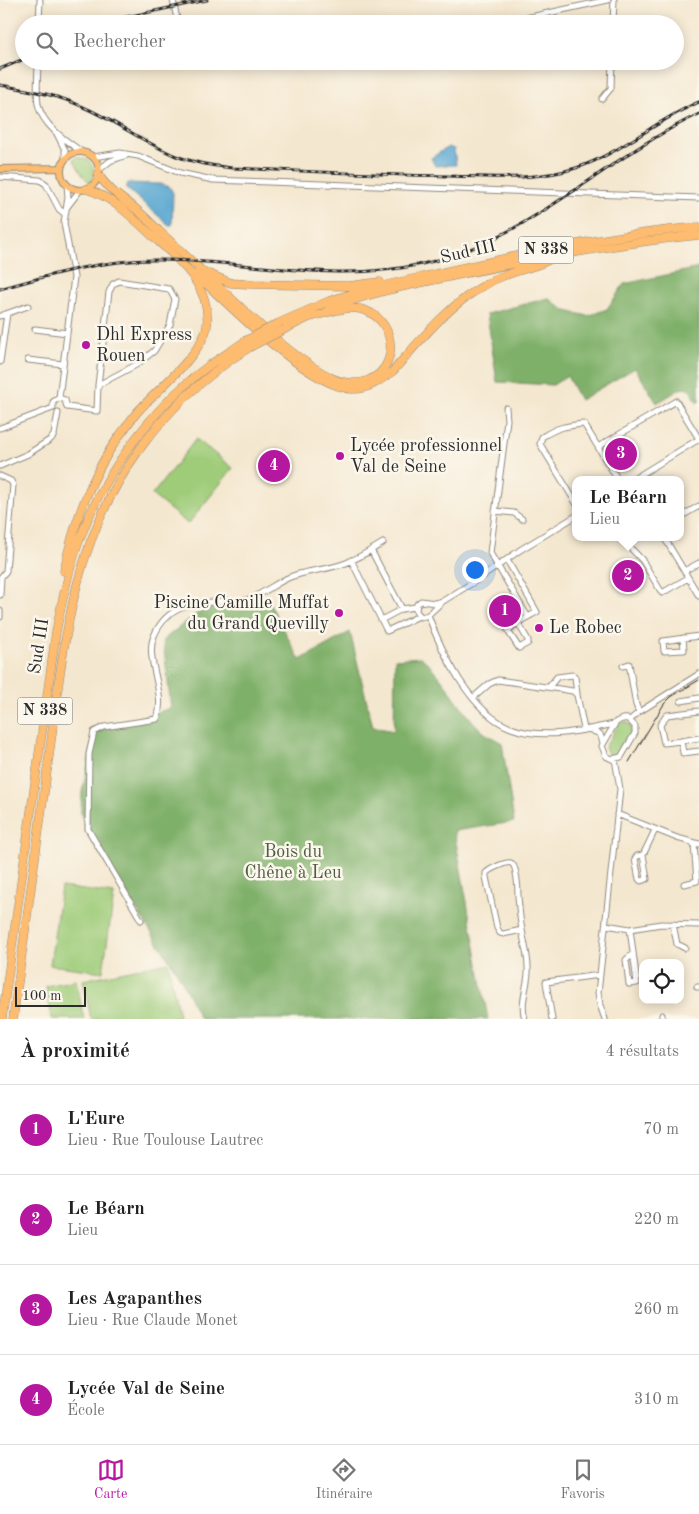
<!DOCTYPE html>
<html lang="fr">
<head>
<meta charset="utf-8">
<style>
  :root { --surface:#fff; --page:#f2f2f2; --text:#222; --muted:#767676; --line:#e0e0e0; --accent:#b5179e }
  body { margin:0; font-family:"Old Standard TT",serif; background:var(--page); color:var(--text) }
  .controls { position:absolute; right:15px; bottom:15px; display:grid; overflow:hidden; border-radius:10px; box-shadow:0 2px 12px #0003 }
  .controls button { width:45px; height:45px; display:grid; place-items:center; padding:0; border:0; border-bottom:1px solid var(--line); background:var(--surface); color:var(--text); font:25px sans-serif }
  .scale { position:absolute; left:15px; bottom:12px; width:71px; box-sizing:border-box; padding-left:5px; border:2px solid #2b2b2b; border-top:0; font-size:14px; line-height:18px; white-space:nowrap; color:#2b2b2b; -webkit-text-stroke:4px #fbf7ec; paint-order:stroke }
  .you { position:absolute; left:474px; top:569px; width:18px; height:18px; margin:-12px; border:4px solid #fff; border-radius:50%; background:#1a73e8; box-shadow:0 0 0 8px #1a73e833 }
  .badge { display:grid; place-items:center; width:32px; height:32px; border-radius:50%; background:var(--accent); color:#fff; font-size:16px; font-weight:700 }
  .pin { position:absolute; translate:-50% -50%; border:2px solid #fff; box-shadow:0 1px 5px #0006 }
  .popup { position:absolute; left:572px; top:476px; width:112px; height:65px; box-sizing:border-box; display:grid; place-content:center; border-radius:10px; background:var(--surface); filter:drop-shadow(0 1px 4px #0005); font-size:16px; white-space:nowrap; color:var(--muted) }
  .popup b { font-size:19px; color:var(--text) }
  .popup::after { content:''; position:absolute; left:50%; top:100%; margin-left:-10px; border:10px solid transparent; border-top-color:var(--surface) }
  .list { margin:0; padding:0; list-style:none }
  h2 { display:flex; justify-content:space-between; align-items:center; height:65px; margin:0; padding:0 20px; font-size:21px }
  h2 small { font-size:16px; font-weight:400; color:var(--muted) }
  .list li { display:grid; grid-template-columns:32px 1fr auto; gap:15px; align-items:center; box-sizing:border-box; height:90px; padding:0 20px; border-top:1px solid var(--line) }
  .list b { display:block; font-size:19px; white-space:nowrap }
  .list p { margin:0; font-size:16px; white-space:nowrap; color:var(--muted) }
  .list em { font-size:16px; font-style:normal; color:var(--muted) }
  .icon { flex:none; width:28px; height:28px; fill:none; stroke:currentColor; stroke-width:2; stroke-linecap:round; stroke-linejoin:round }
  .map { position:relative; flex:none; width:699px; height:1019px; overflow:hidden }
  .search { position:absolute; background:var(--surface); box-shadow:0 2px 12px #0003; left:15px; right:15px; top:15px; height:55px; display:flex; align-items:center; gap:12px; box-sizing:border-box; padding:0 18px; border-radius:28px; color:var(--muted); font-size:19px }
  .sheet { height:425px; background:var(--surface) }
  nav { display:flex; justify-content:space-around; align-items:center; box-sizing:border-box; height:70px; border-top:1px solid var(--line); background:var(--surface); font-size:14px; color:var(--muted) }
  nav a { display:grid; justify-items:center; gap:2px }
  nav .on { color:var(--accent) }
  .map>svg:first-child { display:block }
  .green { fill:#9fcc79; stroke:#657c52 }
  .forest { fill:#7fb069; stroke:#556e4a }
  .water { fill:#56a6d0; stroke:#40687e }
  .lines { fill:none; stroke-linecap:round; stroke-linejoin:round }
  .minor-casing { stroke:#90897d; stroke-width:7 }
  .major-casing { stroke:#90897d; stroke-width:8 }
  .highway-casing { stroke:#90897d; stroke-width:9 }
  .minor { stroke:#fff; stroke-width:5 }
  .major { stroke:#febc70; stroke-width:6 }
  .highway { stroke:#febc70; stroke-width:8 }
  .tram { stroke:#2b2b2b; stroke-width:1 }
  .rail-casing { stroke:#2b2b2b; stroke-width:3 }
  .rail { stroke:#fbf7ec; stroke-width:1; stroke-dasharray:4; stroke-linecap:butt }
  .highway-bridge-casing { stroke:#90897d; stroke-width:9; stroke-linecap:butt }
  .highway-bridge { stroke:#febc70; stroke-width:8 }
  .poi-dot { fill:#b5179e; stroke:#fbf7ec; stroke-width:2 }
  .labels { text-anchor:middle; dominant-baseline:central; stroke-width:5; stroke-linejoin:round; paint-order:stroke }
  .shield { fill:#fbf7ec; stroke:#696865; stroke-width:1 }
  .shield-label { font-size:16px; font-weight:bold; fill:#2b2b2b }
  .street-label { font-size:18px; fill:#2b2b2b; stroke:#fbf7ec }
  .poi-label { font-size:18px; fill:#2b2b2b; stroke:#fbf7ec; text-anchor:start }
  .park-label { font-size:18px; fill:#4e5b42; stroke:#fbf7ec }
</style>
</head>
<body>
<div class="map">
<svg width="699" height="1019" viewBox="0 0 699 1019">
  <rect width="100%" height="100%" fill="#fbf7ec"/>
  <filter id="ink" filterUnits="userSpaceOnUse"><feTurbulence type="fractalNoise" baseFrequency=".02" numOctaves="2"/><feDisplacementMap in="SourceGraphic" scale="10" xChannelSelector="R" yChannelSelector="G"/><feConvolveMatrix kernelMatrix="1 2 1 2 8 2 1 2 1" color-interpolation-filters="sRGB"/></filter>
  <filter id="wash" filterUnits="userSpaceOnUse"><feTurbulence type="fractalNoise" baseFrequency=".0096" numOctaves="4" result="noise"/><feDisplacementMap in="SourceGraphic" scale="20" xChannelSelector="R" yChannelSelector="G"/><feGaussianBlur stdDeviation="1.12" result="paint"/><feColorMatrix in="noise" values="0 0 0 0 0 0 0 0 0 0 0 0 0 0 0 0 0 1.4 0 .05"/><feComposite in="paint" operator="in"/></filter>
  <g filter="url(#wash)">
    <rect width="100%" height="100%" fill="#f4e7cf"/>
    <!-- green -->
    <path class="green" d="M77,157L88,160C95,167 96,175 90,183L83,176L73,159Z
      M196,439L233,468L188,524L152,495Z
      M623,721L630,724L632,732L618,754L609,756L605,747L619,724Z
      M61,887L114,894L103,972L50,965Z
      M168,962L179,1016L166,1019H91L83,980Z
      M76,980L84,1019H52L46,986Z"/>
    <!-- forest -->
    <path class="forest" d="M699,268V402H697L690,389L682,388L657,403L635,368L580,400L567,376L553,385L497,382L487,314L548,298L566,311L588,316L607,309L624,284Z
      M268,600L300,660L350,632L373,727L394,731L395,659L421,657C445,677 459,709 482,731C488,736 496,739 502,743L514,822L454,831L488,1019H200L181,979L168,958L86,832L81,812L82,792L95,732L171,708L163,640L196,614L234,601Z"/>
    <!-- water -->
    <path class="water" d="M448,147L454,149L456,165L435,166L431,158Z
      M128,183L161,184L170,187L173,193L172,225H169L126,188Z"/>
  </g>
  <g filter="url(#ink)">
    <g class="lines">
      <!-- minor casing -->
      <g class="minor-casing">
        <path id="minor" d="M173,0L178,24
          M39,24L40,0
          M498,24L608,0
          M613,24L614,0
          M38,61C38,75 36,91 38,104C42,125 66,141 82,152
          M602,99L611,88L612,61
          M57,134L65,150V159
          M93,157L120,153L138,156L180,173L213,180L699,198
          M99,170L110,161L127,155
          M0,177L40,180L46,184L59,209L65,214
          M67,207L80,190
          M0,316L28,306
          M35,329L67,333
          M28,360L63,364
          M0,362L7,314
          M59,398L74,277L64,223L68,197L67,185
          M59,398L65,400L67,407
          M67,407L97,411L98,385L109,292L113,284L119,281L169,289L175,299L170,325L154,351L136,365L98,385
          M53,408V402L59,398
          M506,408L507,420L490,553L528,617
          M0,428L53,408
          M598,447L676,401L699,439
          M0,466L28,454L51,439L54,435L58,413
          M0,476L11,481L13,485L6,571L1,577L0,595
          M632,480L699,439
          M576,503L540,444L542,437C558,427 565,426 584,424L618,480
          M495,511L514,513L522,519
          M680,517L699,506
          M664,537L699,596
          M624,541L642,560L662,593L688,578
          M371,550L402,609
          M351,560L387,631L419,616
          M507,560L537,612C528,617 516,622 508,631L519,648L528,643V640L518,623
          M684,571L699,563
          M443,601L435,603L421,601L417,604L416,611L421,617L428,615L443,601L485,575L520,550L576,516
          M0,611V617
          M428,615C442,653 471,713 511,728C542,740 582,731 614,724C619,720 622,718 628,719L635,726V733L621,757L612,759L606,756L602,746L616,722
          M381,620L402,609L415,607
          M683,638L684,650L664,651L663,641L699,636
          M623,666L629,664L636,705L639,712
          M549,687L557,677L573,675L575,677L577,694
          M473,698L489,684L498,680L573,691L577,695L584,729
          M681,701L699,698
          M699,711L667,715L660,725L664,743L681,741L683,753L699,751
          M630,720L639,712L699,674
          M588,729L600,734L603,743
          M681,741L699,738
          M617,814L677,838L699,844
          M643,855L637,856L635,859L639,879L641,881L647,879L643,855L655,830
          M684,884L697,881L694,844
          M141,920L88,829L89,754L94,732L104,727L157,719C167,692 144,659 154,636C168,603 196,603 227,601C234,601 244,602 250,599C264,593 276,583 290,577C308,570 328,570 346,563C359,558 371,550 383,543
          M673,924L677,944L685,948
          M606,925L630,929L661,924L699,925
          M630,929L637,983L629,984L626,960L633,954
          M522,930L503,934L500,933L497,928L486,877V873C490,869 507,861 511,863C517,865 518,889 518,896C519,909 520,922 523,935C525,947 529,960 528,973C527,989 520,1003 525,1019
          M697,987H699
          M662,1015V1019
          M552,1019L546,982L600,975
          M605,1019L600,1005L598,993L620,789L615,759"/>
      </g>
      <!-- major casing -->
      <g class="major-casing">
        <path id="major" d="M61 171a19 19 0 1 1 38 0a19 19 0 1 1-38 0Z
          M0,169L61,168"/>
      </g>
      <!-- highway casing -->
      <g class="highway-casing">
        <path id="highway" d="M98,174C108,190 123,199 137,210C145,217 152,224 159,231C190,259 220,288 250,316C275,339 302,363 332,378C342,383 358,385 369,380C402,366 395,316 360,309C345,306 326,313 311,317
          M196,274C229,305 308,386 352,389C368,390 381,380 393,371C423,337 449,304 490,282C510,270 541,268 558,254
          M209,274L231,283L248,284L349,286L380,282
          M329,309C371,291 418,284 462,274C541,258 619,243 699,235
          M279,323L329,301L360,291C473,266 584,237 699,227
          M285,329L314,315
          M64,571C73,525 92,473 120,435C127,426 133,416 141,408C158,390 204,351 207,326C211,289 184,264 159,242C137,222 114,197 86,189
          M2,1019L56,632C62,600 69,567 81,536C104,473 153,407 207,367C219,358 233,350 245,341
          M13,1019C25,934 36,849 48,764C56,705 62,643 77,585C104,482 160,404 250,347"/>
      </g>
      <!-- minor -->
      <use href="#minor" class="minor"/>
      <!-- major -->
      <use href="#major" class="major"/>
      <!-- highway -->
      <use href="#highway" class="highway"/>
      <!-- tram -->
      <path class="tram" d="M629,762L664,704L671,697L699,680"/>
      <!-- rail casing -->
      <g class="rail-casing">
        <path id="rail" d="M93,24L207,0
          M0,69L24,59
          M0,85C27,90 56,94 81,106C114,120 143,142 176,156C194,163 213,166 232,168C304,171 376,175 448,176C491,177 534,181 576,168C620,154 656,120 699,102
          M0,289C53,274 104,259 159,260C247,260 334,284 422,264C528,241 603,159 699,114"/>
      </g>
      <!-- rail -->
      <use href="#rail" class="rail"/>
      <!-- highway-bridge casing -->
      <g class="highway-bridge-casing">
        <path id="highway-bridge" d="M245,341L279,323
          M250,347L285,329"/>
      </g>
      <!-- highway-bridge -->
      <use href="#highway-bridge" class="highway-bridge"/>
    </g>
  </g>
  <!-- markers -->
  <g class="poi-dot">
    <circle cx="86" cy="345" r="5"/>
    <circle cx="340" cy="456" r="5"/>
    <circle cx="339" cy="613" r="5"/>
    <circle cx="539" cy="628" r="5"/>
  </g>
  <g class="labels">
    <!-- shield labels -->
    <g class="shield">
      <rect x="518.5" y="236.5" width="55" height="27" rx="4"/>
      <rect x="17.5" y="697.5" width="55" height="27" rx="4"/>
    </g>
    <g class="shield-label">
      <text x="546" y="250">N 338</text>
      <text x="45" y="711">N 338</text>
    </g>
    <!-- street labels -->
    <g class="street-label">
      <text transform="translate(468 252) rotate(-13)">Sud III</text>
      <text transform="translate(39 646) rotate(-81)">Sud III</text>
    </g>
    <!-- poi labels -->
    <g class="poi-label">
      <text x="96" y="335">Dhl Express<tspan x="96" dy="21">Rouen</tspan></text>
      <text x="350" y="446">Lycée professionnel<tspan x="350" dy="21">Val de Seine</tspan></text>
      <text x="329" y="603" text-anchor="end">Piscine Camille Muffat<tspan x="329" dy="21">du Grand Quevilly</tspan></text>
      <text x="549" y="628">Le Robec</text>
    </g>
    <!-- park labels -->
    <g class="park-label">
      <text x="293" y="852">Bois du<tspan x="293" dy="21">Chêne à Leu</tspan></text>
    </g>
  </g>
</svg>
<div class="controls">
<button><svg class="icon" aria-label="locate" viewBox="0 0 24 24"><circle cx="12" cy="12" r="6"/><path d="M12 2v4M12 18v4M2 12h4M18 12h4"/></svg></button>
</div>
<div class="scale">100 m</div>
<div class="you"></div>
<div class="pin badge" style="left:505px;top:611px">1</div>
<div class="pin badge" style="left:628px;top:576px">2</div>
<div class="popup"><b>Le Béarn</b>Lieu</div>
<div class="pin badge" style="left:621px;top:454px">3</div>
<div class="pin badge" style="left:274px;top:466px">4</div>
<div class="search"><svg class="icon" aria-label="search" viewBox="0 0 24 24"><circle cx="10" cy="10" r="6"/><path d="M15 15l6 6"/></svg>Rechercher</div>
</div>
<section class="sheet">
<h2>À proximité<small>4 résultats</small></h2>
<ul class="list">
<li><span class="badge">1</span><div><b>L'Eure</b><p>Lieu · Rue Toulouse Lautrec</p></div><em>70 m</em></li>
<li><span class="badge">2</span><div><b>Le Béarn</b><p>Lieu</p></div><em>220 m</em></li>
<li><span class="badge">3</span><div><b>Les Agapanthes</b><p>Lieu · Rue Claude Monet</p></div><em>260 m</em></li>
<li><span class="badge">4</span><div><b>Lycée Val de Seine</b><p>École</p></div><em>310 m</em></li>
</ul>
</section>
<nav>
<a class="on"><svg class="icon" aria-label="map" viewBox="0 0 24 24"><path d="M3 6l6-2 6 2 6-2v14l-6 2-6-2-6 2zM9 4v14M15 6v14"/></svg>Carte</a>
<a><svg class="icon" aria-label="directions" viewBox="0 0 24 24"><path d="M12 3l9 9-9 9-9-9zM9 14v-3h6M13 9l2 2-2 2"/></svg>Itinéraire</a>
<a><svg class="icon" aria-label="saved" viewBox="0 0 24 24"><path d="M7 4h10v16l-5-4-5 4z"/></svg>Favoris</a>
</nav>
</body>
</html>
